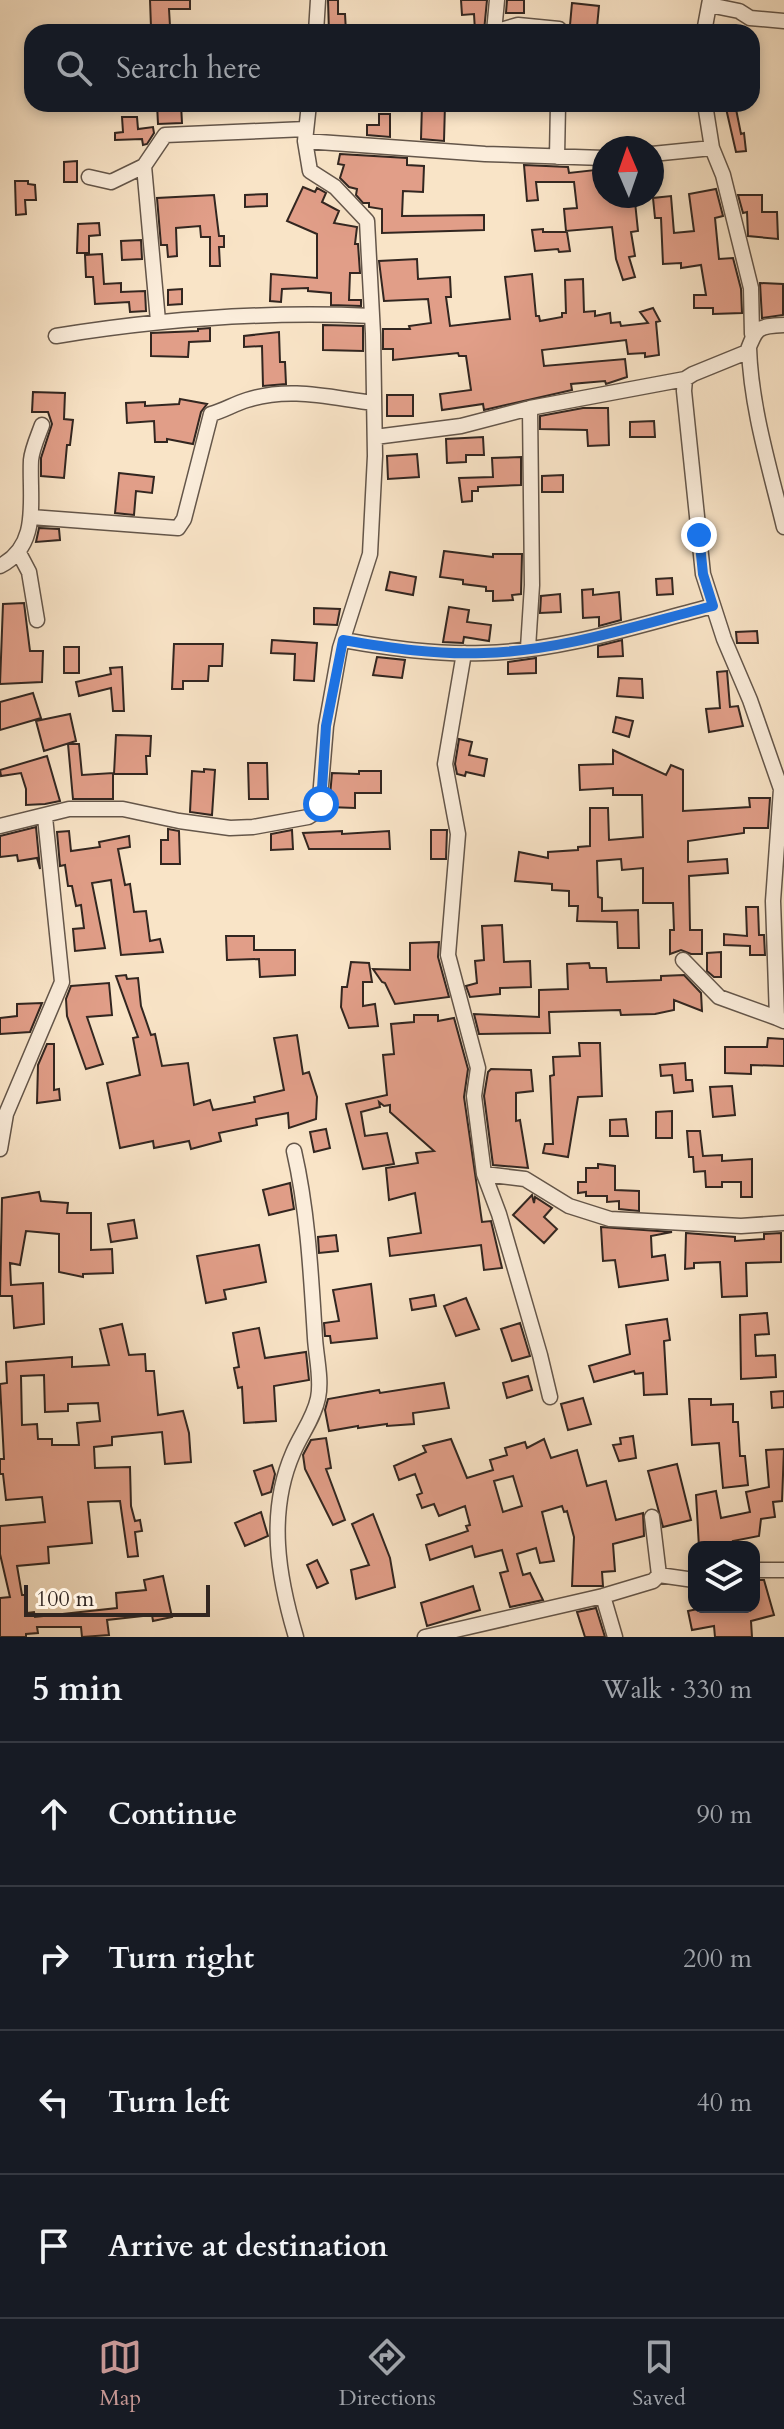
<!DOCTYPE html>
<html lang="en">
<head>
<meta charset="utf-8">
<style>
  :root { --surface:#171b24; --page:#242831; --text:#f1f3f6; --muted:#9ea1a6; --line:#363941; --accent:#c59692 }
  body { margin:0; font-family:Cardo,serif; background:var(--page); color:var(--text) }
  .controls { position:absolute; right:24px; bottom:24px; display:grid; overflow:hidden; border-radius:16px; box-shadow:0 4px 12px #0003 }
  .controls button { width:72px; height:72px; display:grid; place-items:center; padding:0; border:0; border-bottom:2px solid var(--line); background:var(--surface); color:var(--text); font:40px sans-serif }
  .compass { position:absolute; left:592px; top:136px; width:72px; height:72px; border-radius:50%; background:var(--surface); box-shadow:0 4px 12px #0003; rotate:358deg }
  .scale { position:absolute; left:24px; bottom:20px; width:186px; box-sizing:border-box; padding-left:8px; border:4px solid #322620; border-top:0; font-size:22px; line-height:28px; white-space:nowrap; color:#322620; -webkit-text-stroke:6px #fbeddb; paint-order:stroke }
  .stop { position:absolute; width:24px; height:24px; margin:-18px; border:6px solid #1a73e8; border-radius:50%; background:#fff }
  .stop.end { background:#1a73e8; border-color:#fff; box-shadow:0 2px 8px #0008 }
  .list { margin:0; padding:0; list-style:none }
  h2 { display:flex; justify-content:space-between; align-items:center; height:104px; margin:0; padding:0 32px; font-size:34px }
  h2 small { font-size:26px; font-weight:400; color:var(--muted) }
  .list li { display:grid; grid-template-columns:52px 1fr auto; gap:24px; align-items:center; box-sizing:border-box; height:144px; padding:0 32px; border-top:2px solid var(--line) }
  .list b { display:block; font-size:30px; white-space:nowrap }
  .list em { font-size:26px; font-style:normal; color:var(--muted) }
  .icon { flex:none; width:44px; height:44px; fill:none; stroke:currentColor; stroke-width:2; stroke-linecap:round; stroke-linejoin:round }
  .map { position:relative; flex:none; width:784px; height:1637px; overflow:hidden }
  .search { position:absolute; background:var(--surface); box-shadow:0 4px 12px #0003; left:24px; right:24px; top:24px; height:88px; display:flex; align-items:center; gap:20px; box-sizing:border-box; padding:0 28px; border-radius:24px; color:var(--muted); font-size:30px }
  .sheet { height:680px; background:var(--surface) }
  nav { display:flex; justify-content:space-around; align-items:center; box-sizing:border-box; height:112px; border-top:2px solid var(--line); background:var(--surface); font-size:22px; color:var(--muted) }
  nav a { display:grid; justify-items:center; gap:4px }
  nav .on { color:var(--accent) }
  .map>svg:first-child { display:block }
  .building { fill:#e19e88; stroke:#322620; stroke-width:2; fill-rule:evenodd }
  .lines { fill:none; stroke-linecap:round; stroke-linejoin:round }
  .minor-casing { stroke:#64564a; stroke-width:17 }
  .minor { stroke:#fbeddb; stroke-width:14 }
  .route { stroke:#1a73e8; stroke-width:10 }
</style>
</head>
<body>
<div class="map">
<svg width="784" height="1637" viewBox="0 0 784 1637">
  <rect width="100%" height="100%" fill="#f9e4c7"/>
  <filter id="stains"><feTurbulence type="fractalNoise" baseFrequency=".0025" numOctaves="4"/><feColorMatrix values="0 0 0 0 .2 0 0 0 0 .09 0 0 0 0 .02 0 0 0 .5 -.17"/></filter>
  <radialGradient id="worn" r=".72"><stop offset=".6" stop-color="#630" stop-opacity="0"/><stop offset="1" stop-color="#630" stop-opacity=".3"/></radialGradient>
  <!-- building -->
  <path class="building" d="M150,0H190V9H169L170,26L151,27Z
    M328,0H338V14H345L346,32H329Z
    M461,0H487L484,31H475L474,14L462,15Z
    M507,0H524V13H506Z
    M572,3L599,6L597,27L570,25Z
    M157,104H181L182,123L158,124Z
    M422,104H445L444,141L421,139Z
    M725,104H735L741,134L744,133L746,151L736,152Z
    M379,114H390V137L367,135V125H379Z
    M122,117H137L138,129L153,127L154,133L147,144L143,145L142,139L115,140V133L123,132Z
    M340,154L407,158V165L424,166L423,192L403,191L402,216L484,215V230L382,233V209L369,207V203H363L356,195L357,189L349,187L340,178L344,165L338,164Z
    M77,161V182H64V162Z
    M524,165L568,167L569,173L604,169V196H620V204L635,202L638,231L631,232L635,256L629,257L635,277L623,280L616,259L612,227L566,231L564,209L577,208L574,182H536L538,200L527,201Z
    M15,181H28V184L35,185L36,200H25L26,214L16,215Z
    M303,187L315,192L317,188L326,193L322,202L339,211L334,223L357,227L355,244H358L360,273H350L349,300H361V306L331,305V293L308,291V288L282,289L281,302L270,301L271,274L317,278V234L287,221Z
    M716,189L723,216L715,218L719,259L733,258L741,289L742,313L713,314V308H694V295H706L701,265L681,268V263L663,264L661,218H655L653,198L671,196L674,233L694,231L689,194Z
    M267,194V206L245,207V195Z
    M214,195L219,236H224V247H219L220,266H210V237H201L200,226L176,228L177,256L168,257L167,245H161L157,198Z
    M738,195H762V212H777L778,239L748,236L747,212L743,213Z
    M99,223L100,235L89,236V253H77L78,224Z
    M543,229V232H567L570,251L559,252L558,249L535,251L532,230Z
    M141,240L142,259L122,260L121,241Z
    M102,254L104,284L121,283V292L145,291L146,311L130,312L129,302L95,304L93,277H86L85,255Z
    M417,259L418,279L450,277L451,297H446L450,326L510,319L505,277L532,274L536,316H539L540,321L562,317V313H566L565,280L583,279L584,312L595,311V316L610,313L611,323L620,322L621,326L648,323L640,312L653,308L660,321L656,322L659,355L645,357V353L628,354L626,340L542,350L544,366L625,359L627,377L606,384L605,381L571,384L572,390L484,410L483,404L442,410L440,394L471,390L466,356H459L458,353L393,360V349H383V329H410L409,326L431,323L428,299L384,301L379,261Z
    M760,283L783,284V315L762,318Z
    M182,289V304L168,305V290Z
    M323,325L363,326V351L323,350Z
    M210,328V341L189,342L188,357L151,356V333L198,331V329Z
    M279,332L280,362H285L286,384L263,386L262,346L244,347V336Z
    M33,392L65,393L64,419L73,420L70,445H67L64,478L41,476V458L52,424L48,412H32Z
    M387,395H413V416H387Z
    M180,399L207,404L201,412L193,444L167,439V442H155L154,421L127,423L126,403L145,402V406L179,404Z
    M583,408H608L609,445L588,446L587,430L540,429V416Z
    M654,421L655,437H630V422Z
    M483,437L484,455H466V462L447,463L446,439Z
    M417,454L419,477L388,479L387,456Z
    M521,457V485L478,487V491H472V501L462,502L459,478L493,477L492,458Z
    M119,473L154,477L152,493L136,491L134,515L115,513Z
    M563,475V492H542V476Z
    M39,528L59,529L60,540L36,542Z
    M444,551L493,557V554H522L521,594L512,595L513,600L493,601V591H486V587L463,584V580L440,577Z
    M390,572L416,577L413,595L386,590Z
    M672,578L673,594L657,595L656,579Z
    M593,589V595L619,592L621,620L599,626V617L583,618L582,590Z
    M560,594L561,612L540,613L541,596Z
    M24,603L30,651H43L42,682L0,684L3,604Z
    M449,607L469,610L467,622L491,625L489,641L464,637L463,643L443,642Z
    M314,608L340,609L337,625L314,624Z
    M757,631L758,643H737L736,632Z
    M272,640L317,643L314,681L294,680L295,654L271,653Z
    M622,640L623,656L598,657V646Z
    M174,644H223L222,666H209L208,681H183V689H172Z
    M64,647H79V673H64Z
    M377,657L405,660L402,678L373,675Z
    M536,658V673L508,674V662Z
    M122,667L124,711H113L111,688L79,696L76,682L111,674L110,668Z
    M727,671L730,707L738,706L743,726L709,732L706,709L720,708L717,672Z
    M619,678L642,679L643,698L617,696Z
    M33,693L41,718L0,730V702Z
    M70,714L76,741L44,751L36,721Z
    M616,717L633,721L629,737L613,732Z
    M116,735L151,736L150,756H146L147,774H114Z
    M459,739L472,742L469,755L487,759L484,776L466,772L465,776L457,774L455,764Z
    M68,744H79L82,775L113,773V799H73Z
    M613,750L666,775L671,765L683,770V811L750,807L749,798H770L768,828H744V833L688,841V862L727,859L728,873L689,876L690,930H702V954H691L681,950L670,954V930H674L673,903H643V868L622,870L621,859L597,861L598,897L602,898V911L638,910L639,948H618L617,922L577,921L578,906H569V891L552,890V884L515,881L519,852L548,858V852L578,850V847L590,846V808H608L609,840L643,837L642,795H613V788L580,790L579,765L613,764Z
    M47,756L60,801L45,804L26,805V789L21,773L1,776L0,770Z
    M248,763H267L268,799H249Z
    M204,769L215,770L212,815L190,812L192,771L204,772Z
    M359,771H381V793H355V808L329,807L332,773L359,774Z
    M36,827L40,869L37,858L18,861L17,855L0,857V836Z
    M168,829L179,831L180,864H161V840H168Z
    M292,830L293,849L271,850V834Z
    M431,830H447L446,859H431Z
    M69,831L71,851L100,847L99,842L129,836L130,847L118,849L125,885L130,884L134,912L146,911L150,941L160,939L163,952L121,955L111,880L92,883L105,948L75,951L73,929L84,928L81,905L76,906L72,886H68L65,865L60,866L57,832Z
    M342,831V834L389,831L390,849H309L303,833Z
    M746,907H758L759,935H764L765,955H750V946L724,945V934L747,936Z
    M502,925L504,962L530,961L531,987L500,988V994L470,997L466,986L477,983L475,961L484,960L482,926Z
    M226,936H254V950H295V975L260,977L259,959L227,960Z
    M439,942L438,957L449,997L395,1004L385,983L382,982L373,969L410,970V943Z
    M721,952V977H714L707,971V953Z
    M351,962L369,963L372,982H363V1006L375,1004L378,1026L349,1028L341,1007L342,987H347Z
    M589,963L590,968H606L607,982L661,980V976L684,975L701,993L702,1011L674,1000V1010L655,1014L621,1015L620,1010L549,1012L550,1033L479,1034L474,1014L539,1017V990L568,989L567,964Z
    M126,975L127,979L138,978L141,1006L151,1035L155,1034L162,1066L188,1063L194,1105L210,1100L213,1110L255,1102L254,1097L284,1090L274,1038L297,1035L303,1074L309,1072L317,1097L316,1119L289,1128L288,1113L256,1119L257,1125L219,1133L221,1141L191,1149L189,1141L154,1148L153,1141L120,1148L107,1083L140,1075L133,1038L138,1037L116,976Z
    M109,983L112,1015L87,1017L103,1064L86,1069L67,1016L66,999L71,986Z
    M42,1003L30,1032L0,1034V1018L17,1016V1004Z
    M414,1015H438V1021L454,1018L468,1069L464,1097L482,1222L491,1221L502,1268L484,1270L481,1245L390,1256L388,1238L421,1233L415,1193L389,1200L386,1168L418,1163L416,1153L434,1151L390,1112V1105L384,1106L379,1102L380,1107L361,1112L365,1136L387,1133L394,1164L363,1169L346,1104L387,1095L383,1055L394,1054L391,1024L414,1022Z
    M768,1038L784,1039V1066L751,1065V1074L725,1073V1047H767Z
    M579,1043H600L602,1096L578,1097L568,1157L543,1153L545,1144H553L550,1076L554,1075L553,1057L580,1056Z
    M47,1044H54V1090L59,1089L60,1100L37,1103L38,1065Z
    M685,1063L686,1080H692L693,1091L674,1093L672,1075L661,1076L660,1065Z
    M491,1069L531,1070L533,1091L516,1093V1121L520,1120L528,1168L493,1165L484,1096L488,1072Z
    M732,1086L735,1115L713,1117L710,1087Z
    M672,1111V1138H656V1112Z
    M626,1119L628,1136H610V1120Z
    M326,1129L330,1148L314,1152L310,1132Z
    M687,1131H700L703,1156L722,1155V1161L752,1159V1197H741V1182H722V1187H706L705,1171L694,1172L693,1157H689Z
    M598,1164L615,1166V1190L639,1191V1211L619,1209V1201L607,1202V1196H586V1192L578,1193V1182H586V1168H598Z
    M290,1183L294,1209L269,1215L263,1190Z
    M39,1192L41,1201L68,1203L67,1213H91V1250L112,1249L113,1273L83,1274V1277L59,1272V1234L26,1231L20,1265L10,1263L11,1285L43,1283L44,1324L14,1328L12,1296H0L2,1198Z
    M532,1195L534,1203L535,1197L552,1208L544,1217L557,1229L544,1243L513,1215Z
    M134,1220L137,1238L111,1242L108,1224Z
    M601,1227L672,1232L651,1236L652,1257L665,1255L668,1280L619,1287L615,1260L603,1261Z
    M686,1233L735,1237V1241L764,1239V1234L781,1233V1262L746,1263L747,1296L722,1297L720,1262L694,1263V1268L685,1269Z
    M336,1235L338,1251L319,1253L318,1237Z
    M259,1245L266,1282L224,1290L226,1299L206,1303L197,1256Z
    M371,1284L377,1338L331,1343L330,1336H325L324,1323L339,1321L333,1290Z
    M434,1295L436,1306L412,1310L410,1299Z
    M466,1298L479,1329L456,1336L444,1306Z
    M767,1313L769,1334L755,1335L756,1356L775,1355L776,1377L741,1379L740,1315Z
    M667,1319L670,1340L664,1341L667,1394L644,1395L643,1373L635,1374L634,1371L594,1382L589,1366L630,1354L626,1325Z
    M520,1323L530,1356L512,1361L501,1329Z
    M122,1324L129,1355L145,1354L146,1371H154L158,1415L183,1411L189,1433L191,1462L165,1464L162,1432L112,1437V1445L94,1447L95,1468L130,1467L131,1506L135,1521L140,1520L142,1531L135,1532L138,1556L128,1557L120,1501L88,1502L92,1543L48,1547L49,1563L17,1566L22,1595H25L27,1613L34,1612L35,1617L117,1608L116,1593L146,1590L144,1580L163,1576L172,1617L153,1621L152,1615L107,1620L109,1635L82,1637L81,1627H37L38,1633L26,1634V1637H0V1598L10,1597L0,1554V1526L45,1522L42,1497L6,1500L3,1474H0V1459H4L0,1384L7,1383L6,1362L72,1357V1367L109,1365L100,1329ZM44,1375L45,1412L68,1411V1404L98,1403L100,1421L77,1423L79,1445H52V1439H38L37,1424L22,1425L21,1376Z
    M259,1328L265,1358L306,1352L309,1380L274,1386L276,1421L244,1423L242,1387L238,1388L234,1368L239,1367L233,1333Z
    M528,1376L532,1390L507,1398L503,1383Z
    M444,1383L449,1408L413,1413L414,1424L387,1426V1424L358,1428V1426L329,1431L325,1410L328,1399L379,1390L380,1393Z
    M784,1391V1407L772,1408L771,1392Z
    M583,1398L591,1424L568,1430L561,1404Z
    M689,1399H711V1405L733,1404V1422H738L740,1456H745L748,1485L723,1488L719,1443L692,1445Z
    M633,1436L636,1458L619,1461L613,1445L621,1444L620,1438Z
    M326,1438L331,1468L326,1469L345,1520L333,1525L305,1469L303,1455L311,1440Z
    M451,1439L467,1478L493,1470L490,1460L507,1455L505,1448L525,1442L527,1448L544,1439L551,1458L577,1450L587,1486L606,1481L616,1520L643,1513L644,1536L613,1544L615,1571L602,1572L603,1586H572L574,1537L567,1511L564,1512L562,1506L542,1512L554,1561L540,1563L536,1548L517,1554L523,1575L530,1573L543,1600L510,1607L500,1573L508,1571L502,1550L475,1557L472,1546L430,1560L426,1545L468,1531L466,1526L470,1525L465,1506L439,1516L434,1504L422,1508L417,1495L422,1493L415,1474L399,1480L394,1466L426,1452L423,1446ZM513,1476L522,1506L503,1512L494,1481Z
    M784,1449L782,1501L773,1502L775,1517L761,1519L759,1536L733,1541L735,1547H699L696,1495L716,1491L721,1518L750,1512L746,1492L769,1487L766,1450Z
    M677,1464L691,1520L663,1527L648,1471Z
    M272,1465L275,1474L271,1492L262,1495L254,1471Z
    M261,1512L268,1536L245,1546L235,1523Z
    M373,1514L390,1558L395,1587L356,1599L351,1570L369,1565L352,1524Z
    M317,1560L328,1583L317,1588L307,1565Z
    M754,1580H764L774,1615L751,1621L752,1637H715L714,1626L692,1630L688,1611L707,1607H754Z
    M473,1586L480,1610L427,1626L421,1603Z
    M596,1608L605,1637H585L577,1612Z"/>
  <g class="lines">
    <!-- minor casing -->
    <g class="minor-casing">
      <path id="minor" d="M710,0L709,5L739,11L750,18L784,21
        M316,32L318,0
        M494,32L518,25L559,29V32
        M494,32L497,0
        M704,32L709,5
        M705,104L712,148
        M305,141L485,154L604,158
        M652,154L712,148L723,175L751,288L752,334
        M557,157L558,104
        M144,166L158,321
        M89,177L111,182L144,166L165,135L306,129
        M784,325C757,326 756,328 747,352L693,374L685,379L684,391L703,574L724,639L750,700L781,789L773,901L777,1018L784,1021
        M56,336C161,319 266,311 372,316
        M749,348C751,408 770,469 784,527
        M375,437L461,426L530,408L685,379
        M31,517L178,528L184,519L211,414C223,411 234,404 247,400C290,386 331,398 374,403
        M19,553L29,572L37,620
        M0,566C41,545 29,499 31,460C32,449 38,436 42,425
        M343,640C390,648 436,655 484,653C562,651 638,625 713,606
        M528,648L532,585L530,408
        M464,653L445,764L458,834L448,955L478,1068L474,1096L484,1174L499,1214L540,1355L550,1397
        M0,826L69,809H123L179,821L230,828L253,827L308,817L319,810L326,726L340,648L370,554L375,456L373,334L367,221L335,187L310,171L305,141L309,104
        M683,960L719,997L777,1018
        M0,1149L6,1114L62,982L45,817
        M294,1151C308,1212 311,1275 315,1338C316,1356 322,1380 318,1398C314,1418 301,1434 293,1453C267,1513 278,1577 296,1637
        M484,1174L525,1179L569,1206L610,1219L741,1226L784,1223
        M754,1570H784
        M659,1575L694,1580
        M603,1596L615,1637
        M425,1637L603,1596L653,1581L659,1575L652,1517"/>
    </g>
    <!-- minor -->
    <use href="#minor" class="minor"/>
  </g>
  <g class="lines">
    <!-- route -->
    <path class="route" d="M321,804L326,726L343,640C390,648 436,655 484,653C562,651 638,625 713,606L703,574L699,535"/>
  </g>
  <rect width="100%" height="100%" filter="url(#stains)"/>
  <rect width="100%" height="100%" fill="url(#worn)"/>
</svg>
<div class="controls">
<button><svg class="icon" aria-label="layers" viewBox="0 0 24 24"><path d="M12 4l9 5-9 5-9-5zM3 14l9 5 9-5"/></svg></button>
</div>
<svg class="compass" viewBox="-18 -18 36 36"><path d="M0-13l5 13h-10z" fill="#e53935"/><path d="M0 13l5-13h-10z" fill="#9ea1a6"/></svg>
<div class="scale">100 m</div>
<div class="stop" style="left:321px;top:804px"></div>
<div class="stop end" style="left:699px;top:535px"></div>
<div class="search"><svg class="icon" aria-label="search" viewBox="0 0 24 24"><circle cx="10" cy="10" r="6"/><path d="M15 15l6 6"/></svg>Search here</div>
</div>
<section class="sheet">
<h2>5 min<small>Walk · 330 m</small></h2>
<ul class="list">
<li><svg class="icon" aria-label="ahead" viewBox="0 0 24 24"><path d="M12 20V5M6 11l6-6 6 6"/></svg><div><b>Continue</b></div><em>90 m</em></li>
<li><svg class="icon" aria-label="right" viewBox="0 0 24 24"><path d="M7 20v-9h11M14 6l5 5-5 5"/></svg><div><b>Turn right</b></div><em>200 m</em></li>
<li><svg class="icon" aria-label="left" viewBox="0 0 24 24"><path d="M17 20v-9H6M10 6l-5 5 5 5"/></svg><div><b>Turn left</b></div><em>40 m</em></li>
<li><svg class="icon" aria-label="arrive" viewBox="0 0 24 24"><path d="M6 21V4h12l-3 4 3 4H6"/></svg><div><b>Arrive at destination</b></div></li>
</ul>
</section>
<nav>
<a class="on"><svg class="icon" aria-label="map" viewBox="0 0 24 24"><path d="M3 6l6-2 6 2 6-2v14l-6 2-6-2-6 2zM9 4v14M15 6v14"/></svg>Map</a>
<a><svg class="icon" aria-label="directions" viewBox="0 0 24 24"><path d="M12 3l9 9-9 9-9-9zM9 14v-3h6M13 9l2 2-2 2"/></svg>Directions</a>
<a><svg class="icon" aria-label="saved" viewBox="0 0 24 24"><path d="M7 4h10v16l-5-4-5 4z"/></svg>Saved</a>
</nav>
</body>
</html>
